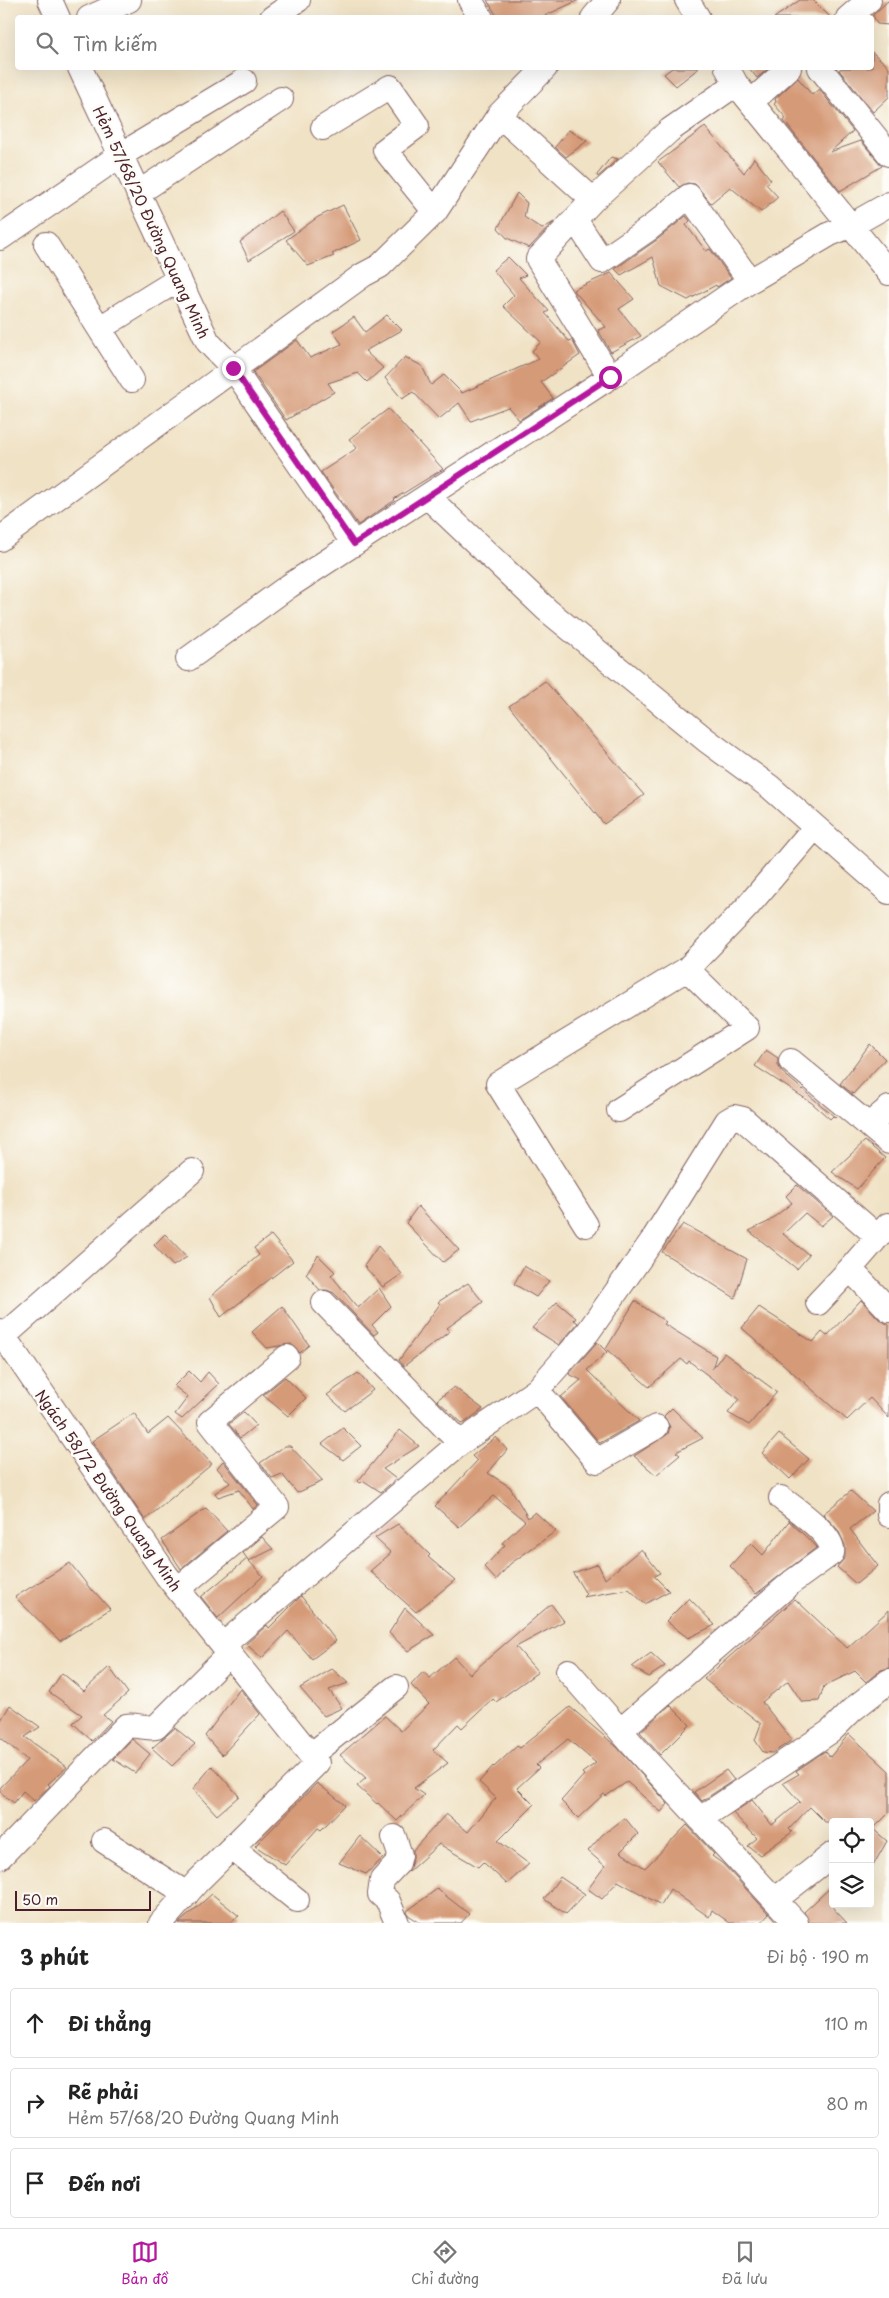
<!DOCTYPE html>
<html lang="vi">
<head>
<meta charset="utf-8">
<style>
  :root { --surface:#fff; --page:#f2f2f2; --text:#222; --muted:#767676; --line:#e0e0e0; --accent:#b5179e }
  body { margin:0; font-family:"Playpen Sans",sans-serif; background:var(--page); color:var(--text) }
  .controls { position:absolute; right:15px; bottom:15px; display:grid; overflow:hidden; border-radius:5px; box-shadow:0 5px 20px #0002 }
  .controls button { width:45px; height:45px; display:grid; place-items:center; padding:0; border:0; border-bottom:1px solid var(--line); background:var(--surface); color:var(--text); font:25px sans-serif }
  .scale { position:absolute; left:15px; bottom:12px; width:136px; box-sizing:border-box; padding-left:5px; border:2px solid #4a1f2b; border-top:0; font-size:14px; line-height:18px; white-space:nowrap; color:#4a1f2b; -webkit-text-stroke:4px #fdfcf7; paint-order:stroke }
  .stop { position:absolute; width:15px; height:15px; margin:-11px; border:4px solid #b5179e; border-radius:50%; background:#fff }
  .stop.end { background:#b5179e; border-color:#fff; box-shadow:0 1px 5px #0008 }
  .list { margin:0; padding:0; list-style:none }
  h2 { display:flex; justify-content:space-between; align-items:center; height:65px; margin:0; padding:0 20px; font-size:21px }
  h2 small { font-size:16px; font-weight:400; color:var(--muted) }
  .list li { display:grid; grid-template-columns:32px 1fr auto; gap:15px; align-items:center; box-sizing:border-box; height:70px; margin:0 10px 10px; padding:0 10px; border:1px solid var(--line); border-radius:5px }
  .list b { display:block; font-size:19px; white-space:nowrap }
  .list p { margin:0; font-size:16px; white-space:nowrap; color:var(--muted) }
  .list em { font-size:16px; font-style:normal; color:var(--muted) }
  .icon { flex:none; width:28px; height:28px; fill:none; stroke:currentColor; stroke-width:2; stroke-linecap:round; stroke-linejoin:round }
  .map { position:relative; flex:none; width:889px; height:1923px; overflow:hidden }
  .search { position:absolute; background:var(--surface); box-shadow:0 5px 20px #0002; left:15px; right:15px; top:15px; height:55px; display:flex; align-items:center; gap:12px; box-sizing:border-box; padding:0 18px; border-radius:5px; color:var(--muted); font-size:19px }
  .sheet { height:305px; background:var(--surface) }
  nav { display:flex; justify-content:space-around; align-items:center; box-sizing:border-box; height:70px; border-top:1px solid var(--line); background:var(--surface); font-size:14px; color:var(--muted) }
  nav a { display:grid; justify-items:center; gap:2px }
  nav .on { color:var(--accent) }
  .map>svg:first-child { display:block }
  .building { fill:#d59a77 }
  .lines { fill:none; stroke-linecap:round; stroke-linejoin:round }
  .minor-casing { stroke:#846361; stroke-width:26 }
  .minor { stroke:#fff; stroke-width:24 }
  .route { stroke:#b5179e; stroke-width:6 }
  .labels { text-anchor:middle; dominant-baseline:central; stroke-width:5; stroke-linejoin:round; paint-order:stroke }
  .street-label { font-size:15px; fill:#4a1f2b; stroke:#fdfcf7 }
</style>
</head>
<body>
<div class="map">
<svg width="889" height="1923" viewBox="0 0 889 1923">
  <rect width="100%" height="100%" fill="#fdfcf7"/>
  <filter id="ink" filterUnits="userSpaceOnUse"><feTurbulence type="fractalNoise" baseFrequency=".02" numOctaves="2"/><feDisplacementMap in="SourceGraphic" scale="10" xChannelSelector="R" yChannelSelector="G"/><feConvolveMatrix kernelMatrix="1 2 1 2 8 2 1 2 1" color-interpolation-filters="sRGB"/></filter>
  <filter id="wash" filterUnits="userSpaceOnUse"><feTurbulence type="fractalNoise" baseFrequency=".0096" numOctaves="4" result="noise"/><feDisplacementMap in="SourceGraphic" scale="20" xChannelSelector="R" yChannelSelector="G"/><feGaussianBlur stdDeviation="1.12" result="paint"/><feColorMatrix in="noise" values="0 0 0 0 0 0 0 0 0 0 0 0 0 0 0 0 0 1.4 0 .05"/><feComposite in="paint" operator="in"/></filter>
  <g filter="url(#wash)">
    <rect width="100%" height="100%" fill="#f0e2c5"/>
    <g id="blocks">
      <!-- building -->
      <path class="building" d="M487,0H579L540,18H498Z
        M800,0H813L831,18H774Z
        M889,0V25L877,24L873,15Z
        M872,52L889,67V97L873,112L839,70L842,68H872Z
        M672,68H699L676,86L664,74Z
        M749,68H769L757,78Z
        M798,78L812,95L819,89L853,131L830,152L861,141L882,166L840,191L784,121L786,118L774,104L776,102L775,99Z
        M705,127L744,173L754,158L771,180L766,184L778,197L761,212L730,187L711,203L695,184L687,183L679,187L658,162Z
        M569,130L587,141L566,157L555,147Z
        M611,157L618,159L598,177L597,175Z
        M517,193L527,203L524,217L542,229L554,222L529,248L507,238L498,228Z
        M343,205L361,240L332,254L334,256L308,266L286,240L318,217Z
        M280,211L294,231L249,260L240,242Z
        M686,216L690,221L686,225L706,251L710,249L731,278L717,287L716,285L688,300L661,286L653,257L621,275L615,269L658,239Z
        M508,257L526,275L519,278L549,311L545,313L569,341L572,340L580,355L541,382L553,398L519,420L508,407L471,421L459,403L439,419L413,392L402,399L385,378L405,357L422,366L431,385L444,375L462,393L539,359L532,351L541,342L503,306L514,295L493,270Z
        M611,273L634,299L619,309L641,336L611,352L598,330L606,327L573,290Z
        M387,315L402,330L365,351L383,368L367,382L358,373L328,383L334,392L286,420L253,372L297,340L310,358L342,344L333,331L354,317L365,332Z
        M388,409L443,469L394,499L395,500L358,525L321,472L357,448L349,439Z
        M545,681L644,795L604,824L509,706Z
        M870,1044L885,1059L853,1094L840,1084Z
        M766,1050L778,1058V1065L782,1072L836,1118L833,1116L830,1119L812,1103L755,1066Z
        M865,1141L885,1158L857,1189L832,1172Z
        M797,1185L833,1216L821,1226L805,1213L783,1234L809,1255L797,1269L749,1231L768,1222L792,1203L786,1196Z
        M418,1206L459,1250L443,1262L406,1223Z
        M683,1224L747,1259L735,1298L662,1252Z
        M165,1234L187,1257L173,1266L154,1245Z
        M271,1235L293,1261L221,1317L210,1297L259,1255L254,1248Z
        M378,1246L402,1274L383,1287L364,1266Z
        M318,1255L335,1272L331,1275L358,1308L379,1288L391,1306L372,1325L378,1332L374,1335L334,1293L327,1290H320L306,1274Z
        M524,1266L549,1281L536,1297L514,1284Z
        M468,1283L483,1302L447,1328L450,1331L404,1366L399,1360L440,1304L438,1302Z
        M861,1300L879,1319L889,1325V1418L870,1398L847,1420L742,1328L759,1307L813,1342L822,1332L827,1336Z
        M635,1301L666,1322L664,1324L716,1356L712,1369L724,1353L777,1392L749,1425L728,1413L739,1399L689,1361L687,1364L681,1359L649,1387L606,1349Z
        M557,1302L576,1318L574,1320L578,1323L559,1345L532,1328Z
        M282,1306L309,1345L300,1353L291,1344L267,1348L252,1332Z
        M597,1342L607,1352L587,1370L639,1421L600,1443L561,1397L581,1380L569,1374Z
        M189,1371L200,1382L208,1372L219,1384L182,1419L175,1414L188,1397L174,1386Z
        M358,1373L373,1390L345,1411L327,1395Z
        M285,1377L306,1398L288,1416L263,1395Z
        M454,1387L483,1409L463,1424L437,1400Z
        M672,1408L703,1438L676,1452L680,1455L656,1475L634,1456L668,1434L670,1427L664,1416Z
        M244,1412L256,1425L240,1438L229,1424Z
        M134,1413L148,1434L168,1418L212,1464L145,1520L92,1441Z
        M343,1428L361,1446L343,1460L322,1444Z
        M400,1430L419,1446L383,1469L396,1479L381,1492L364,1481L360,1483L358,1481Z
        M779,1434L809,1459L790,1479L762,1453Z
        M496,1437L507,1450L488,1473L510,1487L528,1518L535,1512L556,1531L510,1564L496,1580L484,1567L505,1545L502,1543L525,1521L494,1496L459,1527L435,1506L477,1461L472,1456Z
        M285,1446H290L323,1481L297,1493L282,1474L272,1478L260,1463Z
        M223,1461L258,1505L253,1509L239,1490L218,1497L215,1493L230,1483L217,1468Z
        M851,1491L873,1511L850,1529L878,1566L856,1584L837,1567L845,1558V1545L838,1530L823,1514Z
        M206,1508L227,1531L181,1569L162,1540Z
        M789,1521L817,1547L756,1594L730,1566L751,1543L763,1555Z
        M398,1524L430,1555L428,1557L455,1580L416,1612L370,1571L391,1553L375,1538Z
        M262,1537L273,1549L249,1561L243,1553Z
        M641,1549L660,1573L654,1576L669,1591L645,1604L629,1589L583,1597L586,1594L573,1573L598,1564L605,1579Z
        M247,1559L263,1576L218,1618L201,1597Z
        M70,1563L92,1591L93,1590L110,1609L60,1641L15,1597Z
        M301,1596L336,1641L312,1659L288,1631L262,1658L246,1644L267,1625L269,1628Z
        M689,1598L715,1625L688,1638L666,1621Z
        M795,1599L847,1648L889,1610V1668L881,1670L866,1682L855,1671L824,1686L819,1701L802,1702L788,1681L762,1702L792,1740L773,1753L763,1752L755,1740L761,1724L704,1679Z
        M551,1604L564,1621L516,1647L538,1672L496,1702L493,1699L462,1728L458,1724L433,1750L448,1763L414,1788L424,1795L397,1821L378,1803L377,1804L357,1786L366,1778L340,1755L385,1716L401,1731L429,1704L411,1685L423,1672L430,1678L454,1657L470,1674Z
        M405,1608L434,1635L408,1651L389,1633Z
        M651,1653L665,1666L649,1677L632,1667Z
        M109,1667L128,1693L103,1715L111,1721L92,1741L73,1723L82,1715L49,1692L62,1673L84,1691Z
        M332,1669L348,1683L329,1690L342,1708L324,1716L300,1688Z
        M240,1689L260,1714L222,1755L205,1736Z
        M10,1705L40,1727L25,1737L67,1767L48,1784L50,1786L34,1801L23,1791L14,1803L0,1792V1788L27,1760L0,1737V1722Z
        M670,1705L690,1725L660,1755L640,1732Z
        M570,1707L617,1747L668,1804L661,1812L627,1782L606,1796L604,1794L578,1818L561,1801L584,1775L582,1773L596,1763L568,1739L536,1765L539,1768L517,1788L534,1805L498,1841L529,1864L507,1884L483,1862L478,1867L439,1844L408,1872L413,1858V1850L446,1814L468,1832L496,1798L479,1782L493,1766L494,1767L517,1746L520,1748Z
        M175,1728L195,1744L172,1766L152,1748Z
        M849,1734L889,1771V1813L873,1829L887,1841L870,1871V1822H825L810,1807L789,1829L792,1832L760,1855L748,1846L757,1838L733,1813L752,1800L772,1825L800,1802L783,1783L799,1774L796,1771L825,1751L830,1757Z
        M132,1739L150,1754L135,1773L113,1759Z
        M212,1766L239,1796L217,1815L193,1789Z
        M726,1770L734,1780L702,1801L694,1792Z
        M317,1783L345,1805L321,1830L318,1828L285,1865L255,1846Z
        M625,1818L638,1834L620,1852L645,1868L687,1825L714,1854L712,1856L723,1864L769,1914L761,1923H730L712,1910L709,1917L670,1889L661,1905L618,1881L602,1899L588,1889L605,1866L588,1851L602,1835Z
        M360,1836L383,1858L366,1874L339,1863Z
        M560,1877L585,1894L566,1914L544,1899Z
        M833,1885V1908L847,1923H809L804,1912Z
        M437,1889L469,1914L461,1923H421L408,1915L407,1911Z
        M212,1894L239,1916L230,1923H179Z"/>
    </g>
  </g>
  <g filter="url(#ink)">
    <use href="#blocks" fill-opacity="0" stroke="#846361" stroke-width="1"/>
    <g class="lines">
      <!-- minor casing -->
      <g class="minor-casing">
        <path id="minor" d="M50,0L58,18
          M470,0L481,18
          M687,0L698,18
          M89,18L129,0
          M272,18L298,0
          M593,18L608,0
          M848,18L869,0
          M80,68L208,342L233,368L354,544
          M727,68L736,84L889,273
          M820,68L889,154
          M751,102L789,68
          M499,115L593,200
          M323,128L390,87L417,126L385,150L435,212
          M138,193L281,99
          M576,221L602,261L650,228L689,196L750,281
          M0,238L119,156L244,81
          M46,244L132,380
          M100,328L179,279
          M610,377L538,259L593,200L670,130L736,84
          M428,497L547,610L706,740L770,787L889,892
          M0,539L363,275L380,266L435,212L499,115L545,68
          M188,659L289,586L610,377L750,281L830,234L852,225L889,204
          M791,1061L889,1142
          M619,1110L747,1028L687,969
          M869,1125L889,1108
          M586,1225L498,1084L687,969L747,907L815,827
          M850,1269L888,1225
          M324,1303L460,1443
          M818,1303L850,1269L889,1310
          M0,1331L167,1576L317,1763L198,1881L161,1923
          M4,1336L192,1171
          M537,1390L597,1461L656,1427
          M889,1504V1515
          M178,1589L277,1507L210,1422L287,1357
          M223,1645L460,1443L537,1390L588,1332L652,1241L727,1121L734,1117L743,1119L878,1237
          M568,1671L645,1759L796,1923
          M621,1730L792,1582L832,1553C836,1536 794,1508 781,1498
          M311,1755L396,1687
          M700,1819L831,1731L852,1710L889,1681
          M394,1837L400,1855L398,1863L382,1880L380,1894L388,1901L397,1923
          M104,1841L187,1894
          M232,1848L297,1900
          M0,1857L126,1726C136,1724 145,1729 156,1727L230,1653
          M775,1900L833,1854"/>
      </g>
      <!-- minor -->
      <use href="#minor" class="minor"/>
    </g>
  </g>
  <g class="lines" filter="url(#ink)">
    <!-- route -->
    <path class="route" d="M233,368L354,544L610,377"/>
  </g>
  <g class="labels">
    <!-- street labels -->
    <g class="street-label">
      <text transform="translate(152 222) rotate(65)">Hẻm 57/68/20 Đường Quang Minh</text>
      <text transform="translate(109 1490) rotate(55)">Ngách 58/72 Đường Quang Minh</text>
    </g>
  </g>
</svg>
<div class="controls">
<button><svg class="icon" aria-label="locate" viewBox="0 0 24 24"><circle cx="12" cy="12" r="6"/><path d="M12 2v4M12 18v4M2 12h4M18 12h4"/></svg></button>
<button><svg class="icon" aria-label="layers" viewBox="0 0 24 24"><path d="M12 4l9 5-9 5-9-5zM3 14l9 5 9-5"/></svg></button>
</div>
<div class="scale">50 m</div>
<div class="stop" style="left:610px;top:377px"></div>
<div class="stop end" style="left:233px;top:368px"></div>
<div class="search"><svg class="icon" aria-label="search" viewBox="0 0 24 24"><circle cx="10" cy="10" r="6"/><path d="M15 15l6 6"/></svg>Tìm kiếm</div>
</div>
<section class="sheet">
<h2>3 phút<small>Đi bộ · 190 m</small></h2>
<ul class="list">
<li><svg class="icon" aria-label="ahead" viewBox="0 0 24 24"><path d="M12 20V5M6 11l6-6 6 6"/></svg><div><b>Đi thẳng</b></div><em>110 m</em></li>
<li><svg class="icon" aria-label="right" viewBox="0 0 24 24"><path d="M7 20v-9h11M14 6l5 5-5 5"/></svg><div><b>Rẽ phải</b><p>Hẻm 57/68/20 Đường Quang Minh</p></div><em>80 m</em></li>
<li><svg class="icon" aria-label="arrive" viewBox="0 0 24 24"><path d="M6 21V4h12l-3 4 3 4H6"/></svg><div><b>Đến nơi</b></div></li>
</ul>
</section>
<nav>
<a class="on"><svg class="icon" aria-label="map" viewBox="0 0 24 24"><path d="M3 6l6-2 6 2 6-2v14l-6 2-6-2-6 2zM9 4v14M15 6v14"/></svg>Bản đồ</a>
<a><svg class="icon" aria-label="directions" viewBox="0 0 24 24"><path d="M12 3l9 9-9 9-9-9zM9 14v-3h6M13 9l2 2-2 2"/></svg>Chỉ đường</a>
<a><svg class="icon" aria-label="saved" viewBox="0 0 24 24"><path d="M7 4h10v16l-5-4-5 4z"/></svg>Đã lưu</a>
</nav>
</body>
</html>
